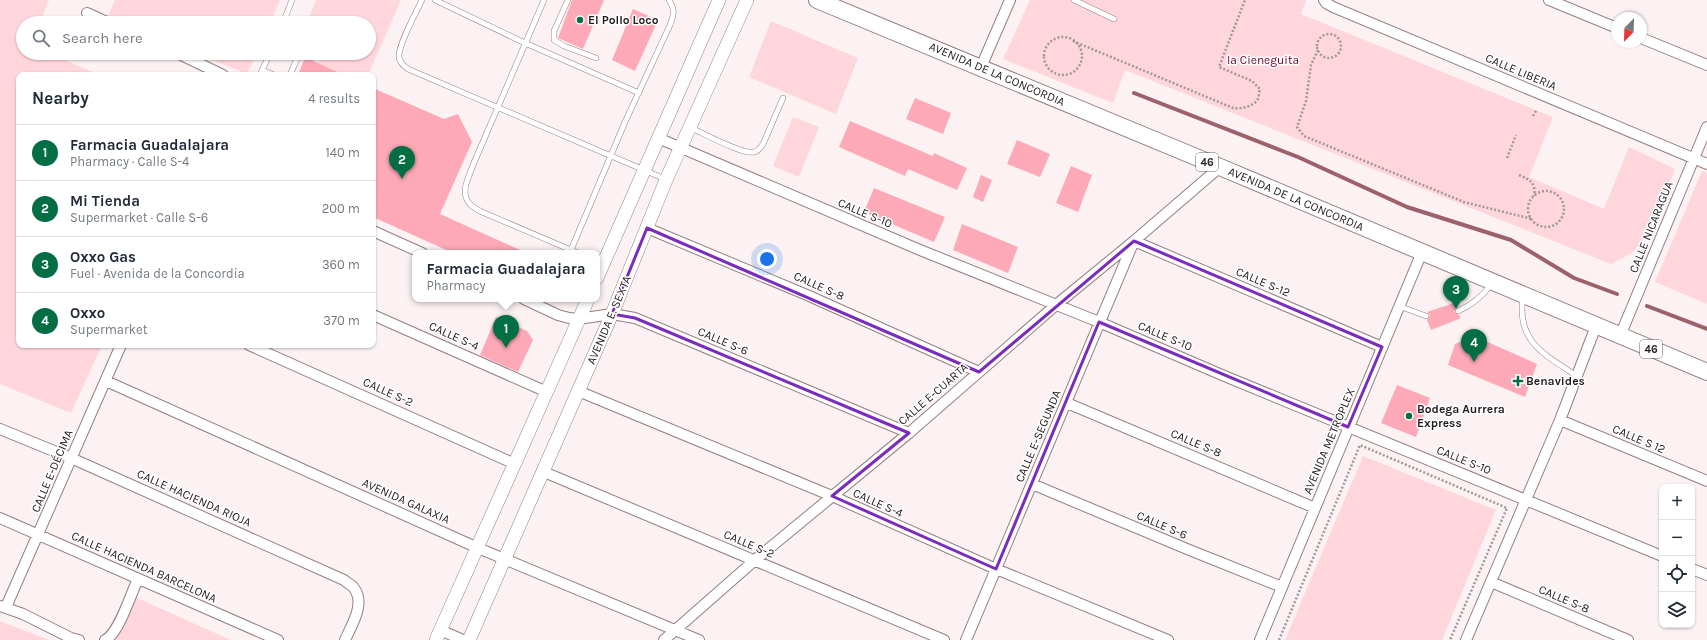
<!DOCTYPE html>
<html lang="en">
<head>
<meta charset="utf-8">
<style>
  :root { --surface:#fff; --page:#f2f2f3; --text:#1f2937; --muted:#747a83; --line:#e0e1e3; --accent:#036d44 }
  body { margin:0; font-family:Karla,sans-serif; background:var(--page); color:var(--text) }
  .controls { position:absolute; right:12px; bottom:12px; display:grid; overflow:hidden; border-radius:8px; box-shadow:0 1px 3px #0004 }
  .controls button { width:36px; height:36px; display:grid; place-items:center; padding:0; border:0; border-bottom:1px solid var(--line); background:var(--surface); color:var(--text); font:20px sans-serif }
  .compass { position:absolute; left:1611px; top:12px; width:36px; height:36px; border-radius:50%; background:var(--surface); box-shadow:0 1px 3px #0004; rotate:203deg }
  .you { position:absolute; left:767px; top:259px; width:14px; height:14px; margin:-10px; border:3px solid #fff; border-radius:50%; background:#1a73e8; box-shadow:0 0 0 6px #1a73e833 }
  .badge { display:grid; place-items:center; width:26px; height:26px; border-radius:50%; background:var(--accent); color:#fff; font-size:13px; font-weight:700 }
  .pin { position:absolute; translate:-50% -33px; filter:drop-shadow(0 1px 2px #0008) }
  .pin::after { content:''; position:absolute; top:21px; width:14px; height:12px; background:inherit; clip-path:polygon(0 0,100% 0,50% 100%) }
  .popup { position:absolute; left:412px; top:250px; width:188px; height:52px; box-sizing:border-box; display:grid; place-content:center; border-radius:8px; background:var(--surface); filter:drop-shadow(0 1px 3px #0005); font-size:13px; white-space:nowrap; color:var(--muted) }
  .popup b { font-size:15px; color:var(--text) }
  .popup::after { content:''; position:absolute; left:50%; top:100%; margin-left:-8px; border:8px solid transparent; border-top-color:var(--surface) }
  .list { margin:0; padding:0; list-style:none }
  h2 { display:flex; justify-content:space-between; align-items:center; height:52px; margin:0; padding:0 16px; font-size:17px }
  h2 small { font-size:13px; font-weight:400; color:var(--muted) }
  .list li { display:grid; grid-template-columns:26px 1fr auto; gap:12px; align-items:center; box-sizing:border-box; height:56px; padding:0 16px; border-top:1px solid var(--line) }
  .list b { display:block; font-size:15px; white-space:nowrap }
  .list p { margin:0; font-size:13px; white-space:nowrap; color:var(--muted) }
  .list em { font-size:13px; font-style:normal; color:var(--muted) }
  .icon { flex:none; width:22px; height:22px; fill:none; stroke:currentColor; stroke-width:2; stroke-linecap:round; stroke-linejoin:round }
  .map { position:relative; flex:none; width:1707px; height:640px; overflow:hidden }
  .search { position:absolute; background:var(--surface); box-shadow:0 1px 3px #0004; left:16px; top:16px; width:360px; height:44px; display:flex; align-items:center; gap:10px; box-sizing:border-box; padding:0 14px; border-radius:22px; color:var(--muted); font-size:15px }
  .panel { position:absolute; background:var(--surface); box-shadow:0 1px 3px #0004; left:16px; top:72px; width:360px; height:276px; border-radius:8px }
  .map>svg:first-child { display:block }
  .green { fill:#ffd6dc }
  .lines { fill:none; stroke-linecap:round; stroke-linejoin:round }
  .stream { stroke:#9c616b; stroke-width:4 }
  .building { fill:#fea9b7 }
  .service-casing { stroke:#957f82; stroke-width:6 }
  .minor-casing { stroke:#957f82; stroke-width:12 }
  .tertiary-casing { stroke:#957f82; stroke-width:14 }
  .primary-casing { stroke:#957f82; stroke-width:18 }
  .path { stroke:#a19899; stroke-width:2.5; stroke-dasharray:2 2; stroke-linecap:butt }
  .service { stroke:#fff; stroke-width:5 }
  .minor { stroke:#fff; stroke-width:10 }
  .tertiary { stroke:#fff; stroke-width:13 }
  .primary { stroke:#fff; stroke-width:16 }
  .marked { fill:none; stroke:#7b2cbf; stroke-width:3; stroke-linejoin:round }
  .poi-dot { fill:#036d44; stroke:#fff; stroke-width:1.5 }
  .labels { text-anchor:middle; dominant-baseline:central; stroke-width:3; stroke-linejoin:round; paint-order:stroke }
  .shield { fill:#fff; stroke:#666061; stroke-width:1 }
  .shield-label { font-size:11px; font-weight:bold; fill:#241c1d }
  .poi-label { font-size:12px; font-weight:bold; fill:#241c1d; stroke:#fff; text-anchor:start }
  .park-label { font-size:12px; fill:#670027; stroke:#fff }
  .street-label { font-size:12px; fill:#241c1d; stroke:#fff }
</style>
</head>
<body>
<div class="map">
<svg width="1707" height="640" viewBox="0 0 1707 640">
  <rect width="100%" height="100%" fill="#fcf2f3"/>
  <!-- green -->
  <path class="green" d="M0,0H49L40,23H23V53H49L99,75H19V345H102L71,413L0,384Z
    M115,0H280L270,23H124L108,16Z
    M316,0H401L368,75H344L318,63L323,53H369V23H314L308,20Z
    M1030,0H1306L1301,14L1553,117L1529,177L1604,209L1629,147L1675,169L1649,233L1632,253L1611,264L1125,70L1113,103L1003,59Z
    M771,21L858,58L836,114L749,77Z
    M196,53H257L247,74Z
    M793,117L819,127L799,177L773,166Z
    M1702,171L1707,173V304L1655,282Z
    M1363,456L1496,510L1442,640H1285Z
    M135,597L231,640H116Z
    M0,621L49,640H0Z"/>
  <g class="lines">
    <!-- stream -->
    <path class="stream" d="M1134,93L1298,157L1407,207L1511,240L1574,278L1617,294
      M1647,306L1707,329"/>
  </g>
  <!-- building -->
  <path class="building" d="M572,0H604L583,49L558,38Z
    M633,9L658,20L635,71L612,60Z
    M305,57L344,75H298Z
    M373,88L444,119L458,114L472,142L440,214L527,253H453L373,217Z
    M915,98L951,113L943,134L906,119Z
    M850,121L933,156L934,153L967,168L957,190L908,169L905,176L839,147Z
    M1017,140L1050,154L1040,177L1007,164Z
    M1071,166L1092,175L1078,212L1056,203Z
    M981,175L992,180L983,202L973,197Z
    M874,188L945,217L934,242L864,212Z
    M962,224L1018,247L1008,273L953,250Z
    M1454,303L1456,307L1454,312L1459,315L1461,318L1431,330L1427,320L1430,315L1427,312Z
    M496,317L527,331L533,340L518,372L480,355Z
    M1474,336L1537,364L1525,397L1448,365L1455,344Z
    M1397,385L1430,398L1416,437L1381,423Z"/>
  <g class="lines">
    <!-- service casing -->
    <g class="service-casing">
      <path id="service" d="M422,0C416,13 399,43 399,56C399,62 403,65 408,69L665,179
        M435,0L525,43L639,93
        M544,0L473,165C469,177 460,191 469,203C472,207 478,210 482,212L578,253
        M568,0L554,31V40L564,46L596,58
        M1074,0L1114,19
        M283,23L292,0
        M262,70L274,75
        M260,75L270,53
        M290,75L296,61L302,53
        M691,128C703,133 743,155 754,152C759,151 760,148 763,144L783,98
        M571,250L625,122L670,25C674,15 675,9 669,0
        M1523,296C1516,342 1544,354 1577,376
        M1399,306L1426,316
        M1458,311C1472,305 1483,296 1492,283"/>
    </g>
    <!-- minor casing -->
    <g class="minor-casing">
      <path id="minor" d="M1324,0L1326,3L1333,7L1707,164
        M1549,0L1617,28
        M87,13L109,23
        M1641,38L1707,65
        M177,53L223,75
        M981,67L1010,0
        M658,138L920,250L1099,322L1222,375L1662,556
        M647,228L807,295L979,372
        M373,231L422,253
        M524,299L558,315L569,318L578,319L612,314L635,318L909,433
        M373,315L547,392
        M1620,336L1707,127
        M249,345L515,464
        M106,381L478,548L699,640
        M578,391L832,496L996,569L1168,640
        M1067,403L1315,508
        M1560,420L1707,481
        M0,429L71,458L344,580C347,583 352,585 354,588C366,604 351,626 345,640
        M544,472L944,640
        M1032,484L1187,549L1282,587
        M0,518L278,640
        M1692,569L1707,575
        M1491,582L1628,640
        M0,606L23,614L71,638L79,640
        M6,607L121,345
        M440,630L463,640
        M105,640C119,634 131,593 138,579
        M664,640L755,560L909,433L1056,305L1134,241L1220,167
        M966,640L1134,241L1382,347
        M1260,640L1422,252
        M1466,640L1560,420L1596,326"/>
    </g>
    <!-- tertiary casing -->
    <g class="tertiary-casing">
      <path id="tertiary" d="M597,278L719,0
        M436,640L588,299
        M469,640L612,314L666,180L747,0"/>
    </g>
    <!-- primary casing -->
    <g class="primary-casing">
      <path id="primary" d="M817,0L1220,167L1707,372"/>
    </g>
    <!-- path -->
    <path class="path" d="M1317 46a12 12 0 1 1 24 0a12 12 0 1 1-24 0Z
      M1044 56a19 19 0 1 1 38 0a19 19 0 1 1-38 0Z
      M1073,41L1233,108C1241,109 1253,107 1258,99C1259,97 1259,92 1260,89L1252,81L1219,67L1245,0
      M1318,50L1311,65L1306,101L1297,127L1304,136L1464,202L1532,219
      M1533,116L1537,109
      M1507,158L1516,135
      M1519,175C1530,180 1536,182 1534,196
      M1528 209a18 18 0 1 1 36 0a18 18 0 1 1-36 0Z
      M1279,640L1360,445L1507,508L1450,640"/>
    <!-- service -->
    <use href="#service" class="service"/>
    <!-- minor -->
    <use href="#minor" class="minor"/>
    <!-- tertiary -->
    <use href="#tertiary" class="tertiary"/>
    <!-- primary -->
    <use href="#primary" class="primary"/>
  </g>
  <!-- marked area -->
  <path class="marked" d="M647,228L979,372L1134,241L1382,347L1348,427L1099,322L996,569L832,496L909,433L635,318L612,314Z"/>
  <!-- markers -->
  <g class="poi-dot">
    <circle cx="580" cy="20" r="4"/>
    <path d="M1516 375h4v4h4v4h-4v4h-4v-4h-4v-4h4z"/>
    <circle cx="1409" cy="416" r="4"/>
  </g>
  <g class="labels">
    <!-- shield labels -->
    <g class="shield">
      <rect x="1196" y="153" width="22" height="18" rx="3"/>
      <rect x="1640" y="340" width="22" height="18" rx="3"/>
    </g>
    <g class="shield-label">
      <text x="1207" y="162">46</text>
      <text x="1651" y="349">46</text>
    </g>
    <!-- poi labels -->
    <g class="poi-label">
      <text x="588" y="20">El Pollo Loco</text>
      <text x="1526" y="381">Benavides</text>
      <text x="1417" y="409">Bodega Aurrera<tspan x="1417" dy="14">Express</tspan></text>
    </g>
    <!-- park labels -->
    <g class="park-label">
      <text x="1263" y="60">la Cieneguita</text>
    </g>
    <!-- street labels -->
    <g class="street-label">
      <text transform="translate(1521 72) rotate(23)">CALLE LIBERIA</text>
      <text transform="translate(997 74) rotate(23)">AVENIDA DE LA CONCORDIA</text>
      <text transform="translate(1296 199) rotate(23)">AVENIDA DE LA CONCORDIA</text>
      <text transform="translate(865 213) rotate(23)">CALLE S-10</text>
      <text transform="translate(1651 227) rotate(-68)">CALLE NICARAGUA</text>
      <text transform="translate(1263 282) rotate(23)">CALLE S-12</text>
      <text transform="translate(819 286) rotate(24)">CALLE S-8</text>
      <text transform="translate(609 320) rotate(-67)">AVENIDA E. SEXTA</text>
      <text transform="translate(454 336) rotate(24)">CALLE S-4</text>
      <text transform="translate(1165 336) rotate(23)">CALLE S-10</text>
      <text transform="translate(723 341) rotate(23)">CALLE S-6</text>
      <text transform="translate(388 392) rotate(24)">CALLE S-2</text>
      <text transform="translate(933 394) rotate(-41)">CALLE E-CUARTA</text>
      <text transform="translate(1038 436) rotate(-67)">CALLE E-SEGUNDA</text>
      <text transform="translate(1639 439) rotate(23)">CALLE S 12</text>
      <text transform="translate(1329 441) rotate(-67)">AVENIDA METROPLEX</text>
      <text transform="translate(1196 443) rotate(23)">CALLE S-8</text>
      <text transform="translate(1464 460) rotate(22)">CALLE S-10</text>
      <text transform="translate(52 471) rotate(-67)">CALLE E-DÉCIMA</text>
      <text transform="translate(194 498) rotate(24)">CALLE HACIENDA RIOJA</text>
      <text transform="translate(406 501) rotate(24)">AVENIDA GALAXIA</text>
      <text transform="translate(878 503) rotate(24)">CALLE S-4</text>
      <text transform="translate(1162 525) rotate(23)">CALLE S-6</text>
      <text transform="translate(749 544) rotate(23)">CALLE S-2</text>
      <text transform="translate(144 567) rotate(24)">CALLE HACIENDA BARCELONA</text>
      <text transform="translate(1564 599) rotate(23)">CALLE S-8</text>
    </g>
  </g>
</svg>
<div class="controls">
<button>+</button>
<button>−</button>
<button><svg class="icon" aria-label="locate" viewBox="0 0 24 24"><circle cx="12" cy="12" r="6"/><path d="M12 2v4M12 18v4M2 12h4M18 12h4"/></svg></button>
<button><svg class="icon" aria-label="layers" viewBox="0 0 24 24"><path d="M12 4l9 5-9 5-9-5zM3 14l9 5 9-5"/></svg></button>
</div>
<svg class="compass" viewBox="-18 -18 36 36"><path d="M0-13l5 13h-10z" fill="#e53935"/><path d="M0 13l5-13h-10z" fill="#747a83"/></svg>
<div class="you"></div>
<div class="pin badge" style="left:506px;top:348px">1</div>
<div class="popup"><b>Farmacia Guadalajara</b>Pharmacy</div>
<div class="pin badge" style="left:402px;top:179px">2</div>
<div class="pin badge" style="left:1456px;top:309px">3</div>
<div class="pin badge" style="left:1474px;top:362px">4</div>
<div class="search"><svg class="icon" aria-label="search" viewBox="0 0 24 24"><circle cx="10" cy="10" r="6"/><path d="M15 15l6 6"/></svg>Search here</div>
<section class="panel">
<h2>Nearby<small>4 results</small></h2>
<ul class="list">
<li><span class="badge">1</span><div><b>Farmacia Guadalajara</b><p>Pharmacy · Calle S-4</p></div><em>140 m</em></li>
<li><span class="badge">2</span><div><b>Mi Tienda</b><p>Supermarket · Calle S-6</p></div><em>200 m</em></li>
<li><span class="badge">3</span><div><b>Oxxo Gas</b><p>Fuel · Avenida de la Concordia</p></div><em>360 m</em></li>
<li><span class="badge">4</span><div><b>Oxxo</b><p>Supermarket</p></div><em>370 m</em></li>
</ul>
</section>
</div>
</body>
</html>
